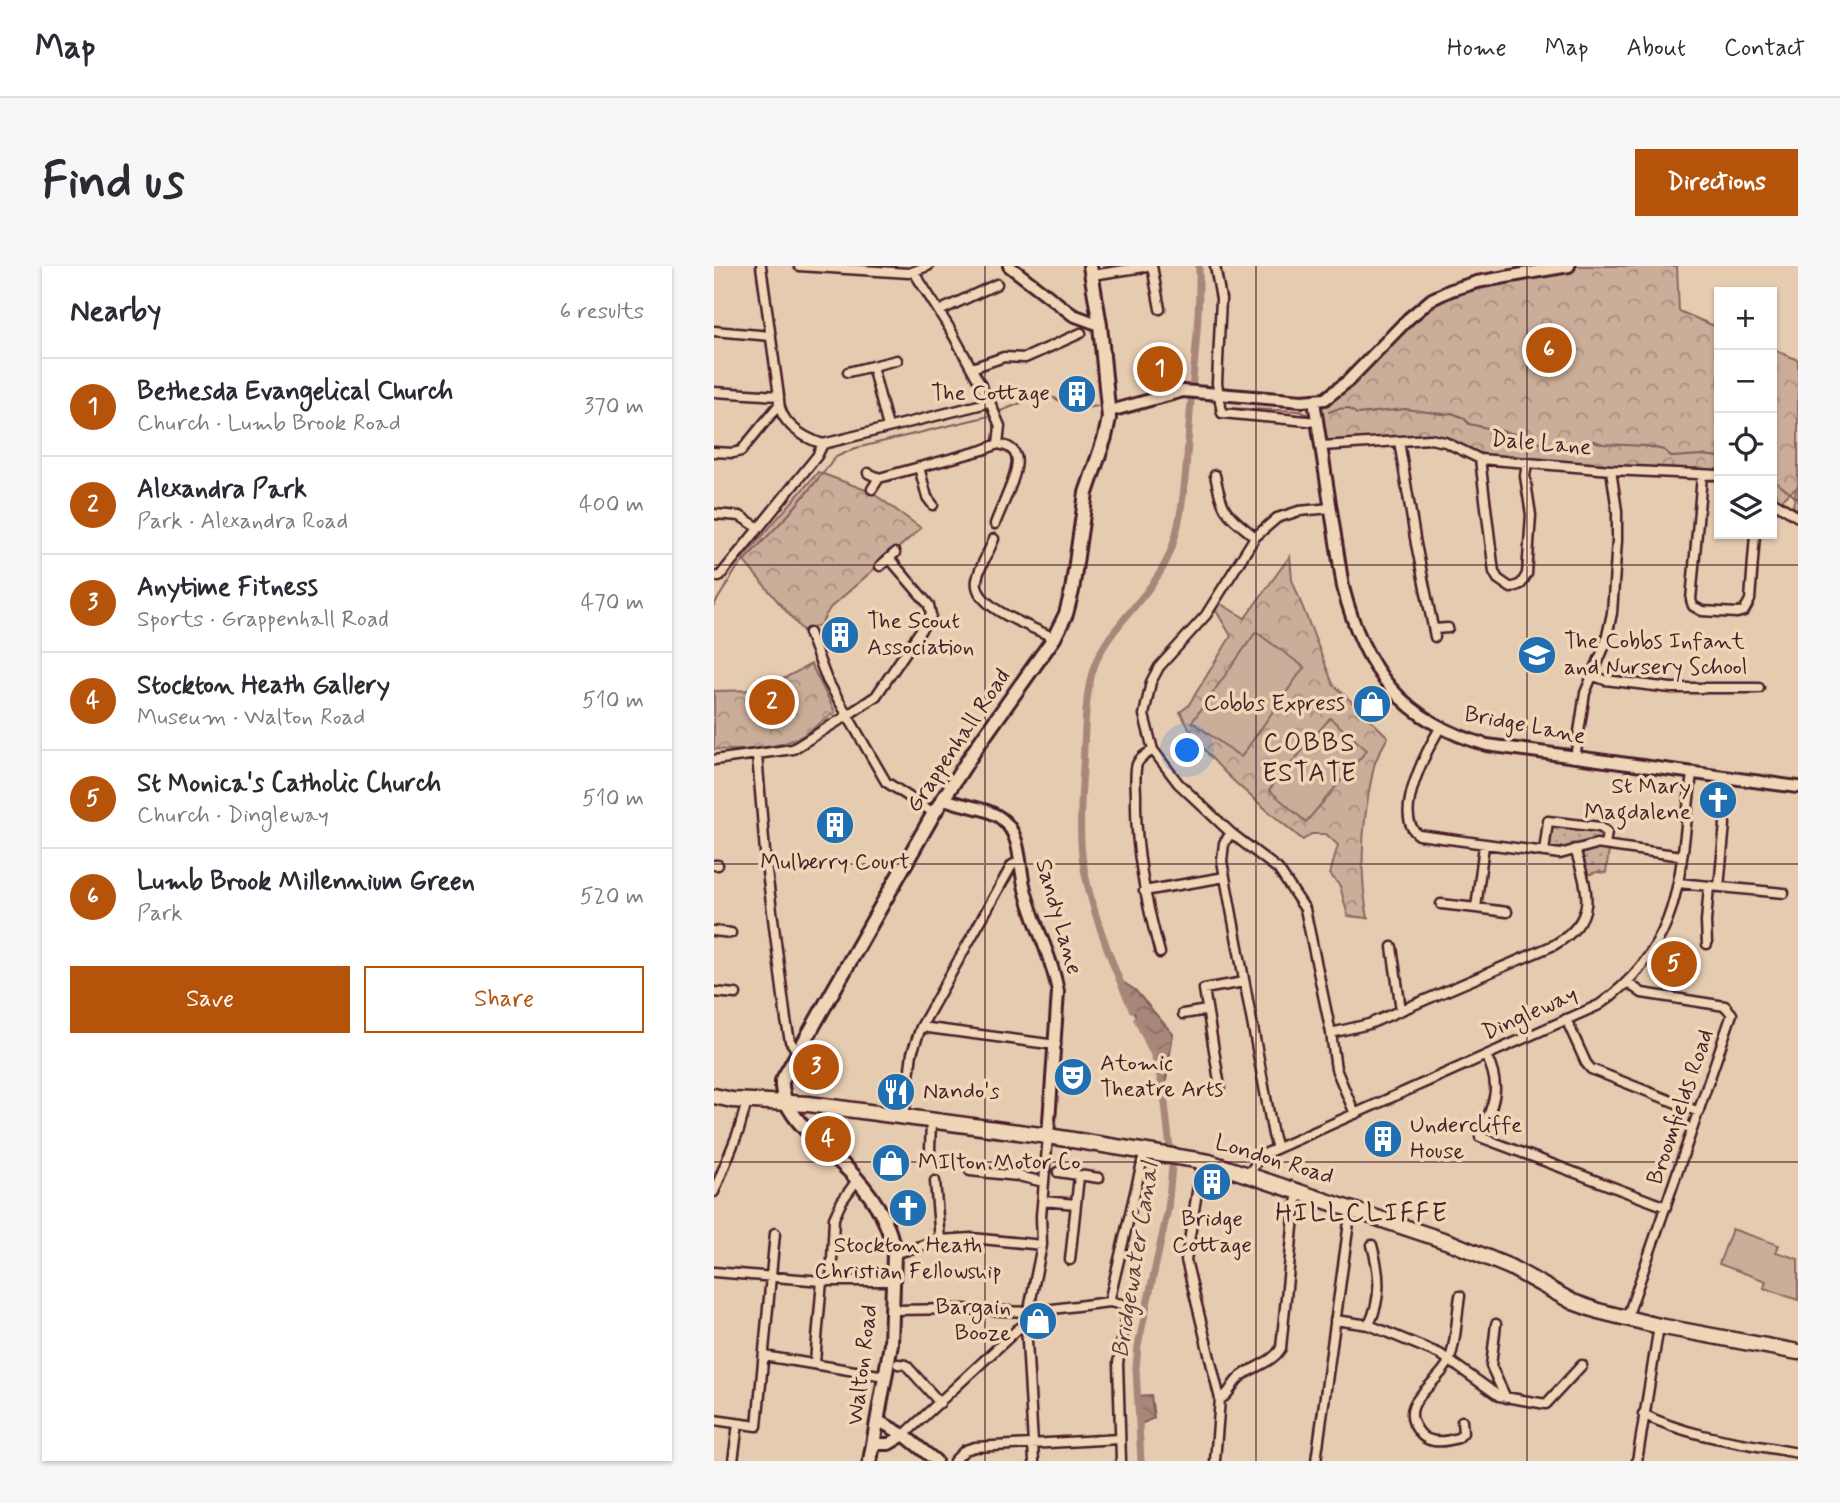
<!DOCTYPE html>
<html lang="en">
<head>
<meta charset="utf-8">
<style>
  :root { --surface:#fff; --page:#f7f7f7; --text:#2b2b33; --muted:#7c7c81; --line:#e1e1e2; --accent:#b45309 }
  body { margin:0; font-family:Mynerve,sans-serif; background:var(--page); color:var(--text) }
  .controls { position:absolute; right:21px; top:21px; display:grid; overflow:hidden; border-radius:0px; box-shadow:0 2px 5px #0004 }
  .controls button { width:63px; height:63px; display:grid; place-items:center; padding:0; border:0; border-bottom:2px solid var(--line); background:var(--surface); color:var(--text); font:35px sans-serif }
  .you { position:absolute; left:474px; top:485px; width:24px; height:24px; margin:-18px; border:5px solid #fff; border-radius:50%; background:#1a73e8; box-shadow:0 0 0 10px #1a73e833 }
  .badge { display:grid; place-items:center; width:46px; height:46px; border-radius:50%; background:var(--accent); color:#fff; font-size:23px; font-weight:700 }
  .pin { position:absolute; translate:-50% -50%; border:4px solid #fff; box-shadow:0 2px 7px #0006 }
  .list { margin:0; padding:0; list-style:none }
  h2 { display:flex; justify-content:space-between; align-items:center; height:91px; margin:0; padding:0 28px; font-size:30px }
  h2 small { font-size:23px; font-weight:400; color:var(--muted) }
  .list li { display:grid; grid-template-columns:46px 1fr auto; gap:21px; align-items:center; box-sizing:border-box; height:98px; padding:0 28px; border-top:2px solid var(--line) }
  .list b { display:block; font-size:26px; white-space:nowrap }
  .list p { margin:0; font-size:23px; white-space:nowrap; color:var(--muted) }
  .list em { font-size:23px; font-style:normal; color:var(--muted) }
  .actions { display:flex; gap:14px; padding:21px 28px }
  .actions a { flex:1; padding:16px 0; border:2px solid var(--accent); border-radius:0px; text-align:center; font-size:24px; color:var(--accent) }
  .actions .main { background:var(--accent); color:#fff }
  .icon { flex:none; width:38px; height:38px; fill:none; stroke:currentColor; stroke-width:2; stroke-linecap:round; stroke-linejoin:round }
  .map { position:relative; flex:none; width:1084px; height:1195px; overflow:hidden; border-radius:0px }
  header { display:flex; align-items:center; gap:42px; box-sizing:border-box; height:98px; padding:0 35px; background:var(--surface); border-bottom:2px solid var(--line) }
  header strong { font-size:33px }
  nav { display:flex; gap:38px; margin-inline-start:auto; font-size:24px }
  .intro { display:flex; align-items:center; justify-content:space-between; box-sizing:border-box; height:168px; padding:0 42px }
  h1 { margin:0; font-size:49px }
  .button { padding:18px 32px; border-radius:0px; background:var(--accent); color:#fff; font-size:24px; font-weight:700 }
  main { display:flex; gap:42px; padding:0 42px }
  aside { flex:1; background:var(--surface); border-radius:0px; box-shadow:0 2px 5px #0004 }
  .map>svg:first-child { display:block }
  .grass { fill:url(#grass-dots); stroke:#8a6662; stroke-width:2 }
  .forest { fill:url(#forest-crowns); stroke:#8a6662; stroke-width:2 }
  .pitch { fill:#cbae99; stroke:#8a6662; stroke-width:2 }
  .water { fill:url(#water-waves); stroke:#825d5a; stroke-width:2 }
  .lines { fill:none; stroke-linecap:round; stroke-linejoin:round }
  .stream { stroke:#825d5a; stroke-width:2 }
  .canal { stroke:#a8877a; stroke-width:7 }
  .street-casing { stroke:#4a1f2b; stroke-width:13 }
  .secondary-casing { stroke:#4a1f2b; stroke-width:16 }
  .primary-casing { stroke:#4a1f2b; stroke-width:18 }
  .highway-casing { stroke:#4a1f2b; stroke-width:19 }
  .street { stroke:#efd6b7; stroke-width:8 }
  .secondary { stroke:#efd6b7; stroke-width:10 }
  .primary { stroke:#efd6b7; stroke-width:12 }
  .highway { stroke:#efd6b7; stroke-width:14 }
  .grid { fill:none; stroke:#4a1f2b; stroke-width:2; stroke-opacity:0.55 }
  .labels { text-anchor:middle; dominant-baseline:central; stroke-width:7; stroke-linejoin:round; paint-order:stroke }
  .poi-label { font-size:23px; fill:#4a1f2b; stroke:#efd6b7; text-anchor:start }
  .street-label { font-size:23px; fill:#4a1f2b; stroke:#efd6b7 }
  .water-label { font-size:24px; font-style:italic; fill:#62393f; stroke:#efd6b7 }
  .quarter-label { font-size:26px; letter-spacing:2px; fill:#4a1f2b; stroke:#efd6b7 }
</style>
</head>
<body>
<header>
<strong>Map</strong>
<nav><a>Home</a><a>Map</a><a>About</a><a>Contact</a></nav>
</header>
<div class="intro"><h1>Find us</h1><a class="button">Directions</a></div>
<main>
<aside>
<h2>Nearby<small>6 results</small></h2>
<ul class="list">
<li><span class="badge">1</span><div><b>Bethesda Evangelical Church</b><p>Church · Lumb Brook Road</p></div><em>370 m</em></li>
<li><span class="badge">2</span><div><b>Alexandra Park</b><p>Park · Alexandra Road</p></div><em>400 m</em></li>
<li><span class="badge">3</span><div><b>Anytime Fitness</b><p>Sports · Grappenhall Road</p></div><em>470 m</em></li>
<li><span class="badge">4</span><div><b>Stockton Heath Gallery</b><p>Museum · Walton Road</p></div><em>510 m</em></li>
<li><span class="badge">5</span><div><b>St Monica's Catholic Church</b><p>Church · Dingleway</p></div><em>510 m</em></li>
<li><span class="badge">6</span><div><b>Lumb Brook Millennium Green</b><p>Park</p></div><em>520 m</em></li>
</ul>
<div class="actions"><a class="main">Save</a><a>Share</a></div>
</aside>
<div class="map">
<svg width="1084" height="1195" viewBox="0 0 1084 1195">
  <defs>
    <pattern id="grass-dots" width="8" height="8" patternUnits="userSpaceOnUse" patternTransform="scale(1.75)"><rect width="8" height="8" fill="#cbae99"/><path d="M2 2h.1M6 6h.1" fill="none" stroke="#a78d7d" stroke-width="1.8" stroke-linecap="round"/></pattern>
    <pattern id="forest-crowns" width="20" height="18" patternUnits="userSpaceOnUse" patternTransform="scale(1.75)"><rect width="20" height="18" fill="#cbae99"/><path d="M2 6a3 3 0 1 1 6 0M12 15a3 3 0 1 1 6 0" fill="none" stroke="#a78d7d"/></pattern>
    <pattern id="water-waves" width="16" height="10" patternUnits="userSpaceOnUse" patternTransform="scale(1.75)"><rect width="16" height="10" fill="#a8877a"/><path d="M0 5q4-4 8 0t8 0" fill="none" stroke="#8b6e64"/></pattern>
  </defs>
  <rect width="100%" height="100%" fill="#e5cbaf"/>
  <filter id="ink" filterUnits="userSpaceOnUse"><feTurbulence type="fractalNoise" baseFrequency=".0143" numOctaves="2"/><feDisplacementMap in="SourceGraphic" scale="14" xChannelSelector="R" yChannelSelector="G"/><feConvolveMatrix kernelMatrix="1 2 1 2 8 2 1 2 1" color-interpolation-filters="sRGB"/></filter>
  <g filter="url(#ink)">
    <!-- grass -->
    <path class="grass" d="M840,559L882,564L888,568V574L836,584L834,582L836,563Z
      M883,583L895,584L892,607L883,606L873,609L868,589L875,584Z"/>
    <!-- forest -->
    <path class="forest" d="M836,0H963L965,45L1005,62V208L784,195L731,176L608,180L600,135L642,105L733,26Z
      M1058,83L1084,94V244L1079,240L1082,222L1063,238L1058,235Z
      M104,206L157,226L207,262L116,342L106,359L89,365L28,293Z
      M576,290L578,314L619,418L674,471C669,480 663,490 660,500C649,549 644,603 654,652L634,650L626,620L616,608L624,579L612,568H597L589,574C544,536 493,500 466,446L474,440L517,370L501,343L505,337L531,352Z
      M97,398L121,446C109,454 97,466 84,472C59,483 27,486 0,483V425L48,424Z"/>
    <!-- pitch -->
    <path class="pitch" d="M542,366L590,401L527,491L478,456Z
      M616,452L653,484L592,556L555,524Z
      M1018,963L1065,979L1062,986L1084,993V1034L1050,1022L1052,1015L1005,998Z"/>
    <!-- water -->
    <path class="water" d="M404,713L421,724L459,768L450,828L441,791Z
      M437,1129L440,1152L425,1159L423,1130Z"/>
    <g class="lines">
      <!-- stream -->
      <path class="stream" d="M493,132L502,138
        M414,134L457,122
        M511,142L586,145L596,150
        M284,146L325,130L340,132L364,143L384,140
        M615,146L623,143L634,142L643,148L691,143L729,148L738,147L750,152L755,158L801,168L818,176L843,180L880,175L889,178L932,180L950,184L958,191L988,189L1005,191
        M1058,213L1084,233
        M0,339L23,302L75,248L122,191L142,182L275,150"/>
      <!-- canal -->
      <path class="canal" d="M418,743C398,699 369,624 367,577C365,545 369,513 370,481C372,451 371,421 383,393C402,353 442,326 457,284C471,246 473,188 476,148C480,99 486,49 485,0
        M423,753L441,791L450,828L458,901L454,943L424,1080L422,1102L427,1195"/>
      <!-- street casing -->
      <g class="street-casing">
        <path id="street" d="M85,0L195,7L214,0
          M438,0L446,43
          M501,0L507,33L503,117L508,147L604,156
          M200,6L236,63L275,134L286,160L284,178
          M378,9L437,0
          M225,45L283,18
          M0,65L57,70
          M158,100L174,161
          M258,102L290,91L311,92L367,67
          M134,106L183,94
          M0,126L65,130
          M685,175L702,278L721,371
          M109,178L269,138L275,134
          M608,180L716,173L731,176L766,193L897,204L1005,209
          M0,186L19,187L27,185L64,140
          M766,193L780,306L784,313L797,322L807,318L813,308L817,249L811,210L813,197
          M205,201L213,231L219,239
          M154,207L165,212L158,223
          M501,209C509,248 511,246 541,271
          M988,210L977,334L979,340L988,345L1023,347L1030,345L1036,334L1041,268
          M165,212L269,184L284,178
          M1058,235L1084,251
          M617,242L585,245L563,252L541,271L492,349L445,401L437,416L430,449L439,484L464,517L517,567L564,603L591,643L617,767L622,803L641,848
          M0,248L26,250L45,262
          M281,258C286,243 307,204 302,190C299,181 292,180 284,178
          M280,273C275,286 265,301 263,314C258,342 322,362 340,372
          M166,300L181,287
          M0,310L5,311L103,190L109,178C87,171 63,155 65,130L47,0
          M720,363L734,362
          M95,367L113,414L172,516L220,547
          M877,409L891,414L957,422H1045
          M726,462C713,484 677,551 705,569L846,588L882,578L968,590
          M439,484C433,488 426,491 423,498C420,508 422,521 422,531C421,584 432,636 446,687
          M43,489L52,598L72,754L76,775L83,785
          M861,492L871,427L891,379L898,347L903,274V245L897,204
          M0,494L79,483L134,449L162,430L217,349L215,339L175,292
          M517,567L510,577L508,595L559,869L563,882
          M830,586L834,555L886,561L893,566L891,579
          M0,599H4
          M964,617L1070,627
          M1005,621L1011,558
          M430,625L511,611
          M727,638L762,642L770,579
          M762,642L793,646
          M0,665L17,667
          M993,678L992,656L995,620
          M678,681L687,744
          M0,726L22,728
          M469,748L493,744
          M852,753L872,797L877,803L985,846
          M207,761L342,779
          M617,767L655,758L840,679C885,653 874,625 861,583
          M772,789C789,824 779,837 766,871L952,941
          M506,821L490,723L530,716
          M190,851L198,787L207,761L298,599L306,595
          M216,884L217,855
          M488,895L472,994L506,1133L501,1195
          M256,905L304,910L330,916
          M344,906L385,912
          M535,909L546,890L885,739C972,678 965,603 978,508
          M221,915L226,974
          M0,926L25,864L33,835
          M329,935L362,938
          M180,988L226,974L258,972L328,979
          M356,994L365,910
          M0,1006L108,1015H179
          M117,1015L120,952L128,935L143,914
          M746,1030C743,1047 742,1080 735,1095C724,1120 681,1136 705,1166C714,1179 731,1176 744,1172L749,1167L748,1155
          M395,1036L431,884
          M179,1044L246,1043L314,1046L395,1036L414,1039L404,1097L407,1195
          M913,1052L1018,748L1011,740L928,727L914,717
          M621,1054L655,1059L726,1088L785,1130L832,1138L868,1099
          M782,1058L777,1100L792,1132
          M655,1059C668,1031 666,1008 658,979
          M50,1090L171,1110
          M101,1096L108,1015
          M184,1098L192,1099L226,1137
          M506,1133C515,1130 517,1119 525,1112C537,1101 559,1097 567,1082L581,941L585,925
          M929,1148C977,1172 1032,1177 1084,1187
          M0,1154L43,1160L61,967
          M190,1169L304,1063L312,1058
          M19,1195L24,1158
          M240,1195L251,1184L261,1181L405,1173
          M320,1195L312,1058L328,979L327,950L334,870
          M602,1195L637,942
          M923,1195L945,1060"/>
      </g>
      <!-- secondary casing -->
      <g class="secondary-casing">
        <path id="secondary" d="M295,0L359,49L386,59
          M600,135L629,321C650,404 689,456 773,479L1084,521
          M396,145L469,125L588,135L611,133L634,115L694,53L718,33L737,24L763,16L855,0
          M229,532C247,541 273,540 289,554C307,569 305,598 310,619C318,656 338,689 344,726L334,870
          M163,1154L190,1169L222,1195
          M160,1178H175L190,1169"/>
      </g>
      <!-- primary casing -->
      <g class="primary-casing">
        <path id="primary" d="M156,1195L177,1078L180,988C177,959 160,932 141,911C119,886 65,851 68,815L220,547L264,479L340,372L352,348L358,325L372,227L391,171L395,152L386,59L376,0"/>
      </g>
      <!-- highway casing -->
      <g class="highway-casing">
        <path id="highway" d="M0,830L18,834L95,838L334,870L495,896L738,977L796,1001L859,1036L884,1045L945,1060L1084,1086"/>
      </g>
      <!-- street -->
      <use href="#street" class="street"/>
      <!-- secondary -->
      <use href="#secondary" class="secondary"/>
      <!-- primary -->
      <use href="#primary" class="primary"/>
      <!-- highway -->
      <use href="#highway" class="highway"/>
    </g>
  </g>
  <!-- grid -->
  <path class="grid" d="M271,0V1195M542,0V1195M813,0V1195M0,299H1084M0,598H1084M0,896H1084"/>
  <!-- icons -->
  <defs>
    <g id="building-disc" transform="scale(2.0125)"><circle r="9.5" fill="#1f6fb2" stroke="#efd6b7"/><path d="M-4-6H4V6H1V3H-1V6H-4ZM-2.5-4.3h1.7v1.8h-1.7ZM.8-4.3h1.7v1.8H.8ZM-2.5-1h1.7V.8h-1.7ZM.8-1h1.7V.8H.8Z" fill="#fff"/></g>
    <g id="school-disc" transform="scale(2.0125)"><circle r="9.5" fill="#1f6fb2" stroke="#efd6b7"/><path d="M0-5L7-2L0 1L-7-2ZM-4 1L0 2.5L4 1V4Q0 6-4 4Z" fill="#fff"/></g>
    <g id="shop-disc" transform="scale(2.0125)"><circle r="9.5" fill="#1f6fb2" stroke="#efd6b7"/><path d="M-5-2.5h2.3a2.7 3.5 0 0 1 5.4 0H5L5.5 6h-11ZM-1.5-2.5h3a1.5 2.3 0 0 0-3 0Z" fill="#fff"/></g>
    <g id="church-disc" transform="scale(2.0125)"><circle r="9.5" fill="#1f6fb2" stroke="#efd6b7"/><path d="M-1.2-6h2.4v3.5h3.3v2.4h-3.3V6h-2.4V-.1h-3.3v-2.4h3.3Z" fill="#fff"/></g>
    <g id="theatre-disc" transform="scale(2.0125)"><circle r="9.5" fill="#1f6fb2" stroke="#efd6b7"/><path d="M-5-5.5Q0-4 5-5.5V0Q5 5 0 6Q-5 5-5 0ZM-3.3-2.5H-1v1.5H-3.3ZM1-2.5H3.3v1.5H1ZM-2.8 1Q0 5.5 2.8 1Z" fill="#fff"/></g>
    <g id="restaurant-disc" transform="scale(2.0125)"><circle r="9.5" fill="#1f6fb2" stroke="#efd6b7"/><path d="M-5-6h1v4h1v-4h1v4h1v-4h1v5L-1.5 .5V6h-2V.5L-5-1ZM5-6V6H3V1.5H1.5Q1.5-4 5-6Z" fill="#fff"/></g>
  </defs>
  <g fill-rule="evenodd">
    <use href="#building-disc" x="363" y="128"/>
    <use href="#building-disc" x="126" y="369"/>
    <use href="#school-disc" x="823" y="389"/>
    <use href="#shop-disc" x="658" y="438"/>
    <use href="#church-disc" x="1004" y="534"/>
    <use href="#building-disc" x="121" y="559"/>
    <use href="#theatre-disc" x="359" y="811"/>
    <use href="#restaurant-disc" x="182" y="826"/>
    <use href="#building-disc" x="669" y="873"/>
    <use href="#shop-disc" x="177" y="897"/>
    <use href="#building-disc" x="498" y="916"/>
    <use href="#church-disc" x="194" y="942"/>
    <use href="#shop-disc" x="324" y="1055"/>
  </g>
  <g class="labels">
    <!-- poi labels -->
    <g class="poi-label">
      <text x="336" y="128" text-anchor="end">The Cottage</text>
      <text x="153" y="356">The Scout<tspan x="153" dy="26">Association</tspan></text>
      <text x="850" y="376">The Cobbs Infant<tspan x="850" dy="26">and Nursery School</tspan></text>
      <text x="631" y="438" text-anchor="end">Cobbs Express</text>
      <text x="977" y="521" text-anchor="end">St Mary<tspan x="977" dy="26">Magdalene</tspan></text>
      <text x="121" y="597" text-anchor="middle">Mulberry Court</text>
      <text x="386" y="798">Atomic<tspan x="386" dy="26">Theatre Arts</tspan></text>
      <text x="209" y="826">Nando's</text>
      <text x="696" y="860">Undercliffe<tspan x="696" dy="26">House</tspan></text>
      <text x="204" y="897">MIlton Motor Co</text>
      <text x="498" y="954" text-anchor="middle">Bridge<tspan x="498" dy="26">Cottage</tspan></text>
      <text x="194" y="980" text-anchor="middle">Stockton Heath<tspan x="194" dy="26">Christian Fellowship</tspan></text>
      <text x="297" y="1042" text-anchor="end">Bargain<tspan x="297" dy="26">Booze</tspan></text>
    </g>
    <!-- street labels -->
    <g class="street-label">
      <text transform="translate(827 178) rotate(5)">Dale Lane</text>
      <text transform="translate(811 460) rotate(11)">Bridge Lane</text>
      <text transform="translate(245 475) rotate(-56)">Grappenhall Road</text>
      <text transform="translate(344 651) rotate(74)">Sandy Lane</text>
      <text transform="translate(816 748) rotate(-24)">Dingleway</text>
      <text transform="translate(967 841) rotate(-71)">Broomfields Road</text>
      <text transform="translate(560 894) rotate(17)">London Road</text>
      <text transform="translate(149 1099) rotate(-83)">Walton Road</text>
    </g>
    <!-- water labels -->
    <g class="water-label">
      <text transform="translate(422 994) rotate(-81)">Bridgewater Canal</text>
    </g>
    <!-- quarter labels -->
    <g class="quarter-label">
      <text x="596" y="478">COBBS<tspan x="596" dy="30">ESTATE</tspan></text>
      <text x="648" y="948">HILLCLIFFE</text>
    </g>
  </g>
</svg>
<div class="controls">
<button>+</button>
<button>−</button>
<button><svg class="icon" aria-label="locate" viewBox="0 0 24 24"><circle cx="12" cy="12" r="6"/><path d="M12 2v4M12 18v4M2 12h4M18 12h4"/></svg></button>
<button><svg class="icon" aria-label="layers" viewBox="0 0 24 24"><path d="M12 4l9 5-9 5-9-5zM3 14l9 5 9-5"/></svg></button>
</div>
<div class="you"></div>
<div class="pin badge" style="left:446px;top:103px">1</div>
<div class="pin badge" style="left:58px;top:436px">2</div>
<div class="pin badge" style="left:102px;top:801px">3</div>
<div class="pin badge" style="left:114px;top:873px">4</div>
<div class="pin badge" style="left:960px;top:698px">5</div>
<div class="pin badge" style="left:835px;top:84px">6</div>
</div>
</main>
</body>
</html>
